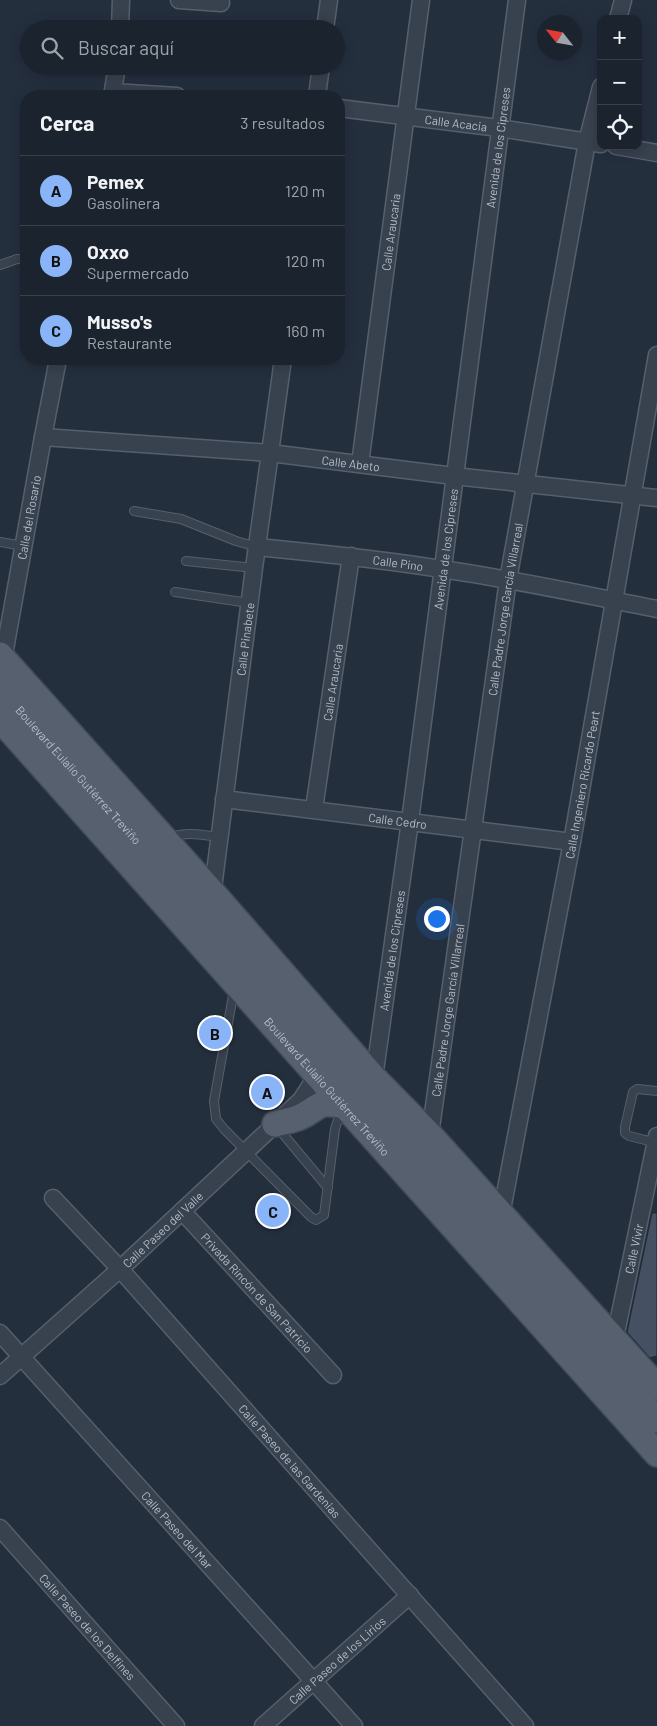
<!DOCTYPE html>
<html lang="es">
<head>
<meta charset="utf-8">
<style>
  :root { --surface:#1b232e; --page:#282f3a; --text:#f1f3f6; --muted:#a0a4aa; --line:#39404a; --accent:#8ab4f8 }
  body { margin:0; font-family:Barlow,sans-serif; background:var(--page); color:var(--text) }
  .controls { position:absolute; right:15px; top:15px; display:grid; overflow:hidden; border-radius:10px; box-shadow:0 2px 12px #0003 }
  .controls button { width:45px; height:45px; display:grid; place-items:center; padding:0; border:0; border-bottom:1px solid var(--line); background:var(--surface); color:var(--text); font:25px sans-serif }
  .compass { position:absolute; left:537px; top:15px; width:45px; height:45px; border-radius:50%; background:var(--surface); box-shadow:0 2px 12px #0003; rotate:301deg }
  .you { position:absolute; left:436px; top:918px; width:18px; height:18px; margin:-12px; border:4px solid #fff; border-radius:50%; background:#1a73e8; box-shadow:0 0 0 8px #1a73e833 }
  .badge { display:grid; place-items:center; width:32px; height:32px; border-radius:50%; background:var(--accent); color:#111; font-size:16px; font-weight:700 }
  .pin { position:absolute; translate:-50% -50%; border:2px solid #fff; box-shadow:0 1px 5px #0006 }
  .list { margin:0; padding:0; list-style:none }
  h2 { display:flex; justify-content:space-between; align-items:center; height:65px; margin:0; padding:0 20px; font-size:21px }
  h2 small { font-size:16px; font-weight:400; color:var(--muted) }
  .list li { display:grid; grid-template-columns:32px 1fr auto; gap:15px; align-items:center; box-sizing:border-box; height:70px; padding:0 20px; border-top:1px solid var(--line) }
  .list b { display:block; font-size:19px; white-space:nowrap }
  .list p { margin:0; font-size:16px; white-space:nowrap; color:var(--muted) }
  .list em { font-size:16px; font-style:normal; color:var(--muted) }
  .icon { flex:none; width:28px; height:28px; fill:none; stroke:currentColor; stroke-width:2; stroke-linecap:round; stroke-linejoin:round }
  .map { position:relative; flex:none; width:657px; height:1726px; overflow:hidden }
  .search { position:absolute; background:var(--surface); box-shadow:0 2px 12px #0003; left:20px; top:20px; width:325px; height:55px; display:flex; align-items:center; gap:12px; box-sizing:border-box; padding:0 18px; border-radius:28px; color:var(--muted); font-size:19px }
  .panel { position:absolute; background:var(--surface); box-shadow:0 2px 12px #0003; left:20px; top:90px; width:325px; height:275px; border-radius:20px }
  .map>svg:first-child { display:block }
  .building { fill:#455162; stroke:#1f2835 }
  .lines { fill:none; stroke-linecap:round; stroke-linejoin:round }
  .service-casing { stroke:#565f6c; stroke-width:10 }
  .minor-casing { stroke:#565f6c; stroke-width:19 }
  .primary-casing { stroke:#414a57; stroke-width:28 }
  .service { stroke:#38414e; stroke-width:8 }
  .minor { stroke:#38414e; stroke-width:16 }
  .primary { stroke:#56606e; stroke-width:25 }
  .labels { text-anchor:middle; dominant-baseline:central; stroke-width:5; stroke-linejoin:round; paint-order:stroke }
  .street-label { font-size:12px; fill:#b4bcc9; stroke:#1d2633 }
</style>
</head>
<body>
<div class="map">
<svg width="657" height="1726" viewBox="0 0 657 1726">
  <rect width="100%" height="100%" fill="#242f3e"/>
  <!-- building -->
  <path class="building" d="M652,1213H657V1356L650,1358L627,1332Z"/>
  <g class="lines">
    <!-- service casing -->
    <g class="service-casing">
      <path id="service" d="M0,265L17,259H26
        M134,511L181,519L236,541L257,547
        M0,542L23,546
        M186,561L254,568
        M175,592L249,603
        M170,838C185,831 203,835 219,837
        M234,990L214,1101L216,1119L224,1129L311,1217L316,1220L324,1215L335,1129L338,1120L347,1115
        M657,1091L637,1089L633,1092L625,1127V1133L629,1136L657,1143
        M278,1128L328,1188"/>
    </g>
    <!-- minor casing -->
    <g class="minor-casing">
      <g id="minor">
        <path d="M179,0L221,3"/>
        <path d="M618,19L623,0"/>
        <path d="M120,29L121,0"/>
        <path d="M325,29L329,0"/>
        <path d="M113,92L177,96"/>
        <path d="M112,96L117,66"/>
        <path d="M317,96L321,66"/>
        <path id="s1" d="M339,108L499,128L601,144"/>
        <path d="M616,146L657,153"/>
        <path id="s2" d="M43,437L270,453L454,476L657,498"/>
        <path id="s3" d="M360,464L421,0"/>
        <path id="s4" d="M257,547C319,553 380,559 441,569C513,579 585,595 657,609"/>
        <path id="s5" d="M2,666L43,437L58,359"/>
        <path id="s6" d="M224,799L572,842"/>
        <path id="s7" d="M314,809L351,556"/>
        <path id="s8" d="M212,896L254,568L283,359"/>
        <path id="s9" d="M372,1084L374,1078L410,821L517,0"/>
        <path id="s10" d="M430,1135L508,580L587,142L601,87"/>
        <path id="s11" d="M53,1198L120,1269L525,1726"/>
        <path id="s12" d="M182,1211L333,1375"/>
        <path id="s13" d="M501,1215L572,842L657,355"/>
        <path id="s14" d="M0,1333L354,1726"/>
        <path id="s15" d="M607,1344L617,1328L657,1136"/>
        <path id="s16" d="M0,1376L120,1269L301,1100L317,1075"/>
        <path id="s17" d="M0,1528L176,1726"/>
        <path id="s18" d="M263,1726L410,1595"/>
      </g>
    </g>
    <!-- primary casing -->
    <g class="primary-casing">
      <g id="primary">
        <path d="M0,655L213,893L374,1078L430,1135L657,1387"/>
        <path id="s19" d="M0,687L657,1420"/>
        <path id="s20" d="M0,719L317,1075L657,1454"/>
        <path d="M275,1124C282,1122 290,1121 298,1118C320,1109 315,1099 345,1106"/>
      </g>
    </g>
    <!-- service -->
    <use href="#service" class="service"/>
    <!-- minor -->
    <use href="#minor" class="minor"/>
    <!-- primary -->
    <use href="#primary" class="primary"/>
  </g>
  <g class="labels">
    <!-- street labels -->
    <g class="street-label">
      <text stroke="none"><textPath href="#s1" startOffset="118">Calle Acacia</textPath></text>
      <text stroke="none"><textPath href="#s9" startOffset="945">Avenida de los Cipreses</textPath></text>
      <text stroke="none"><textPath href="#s3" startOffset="234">Calle Araucaria</textPath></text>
      <text stroke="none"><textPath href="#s2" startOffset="309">Calle Abeto</textPath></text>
      <text stroke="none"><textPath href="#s5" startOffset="151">Calle del Rosario</textPath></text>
      <text stroke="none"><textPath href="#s9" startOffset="540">Avenida de los Cipreses</textPath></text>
      <text stroke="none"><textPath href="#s4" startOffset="142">Calle Pino</textPath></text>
      <text stroke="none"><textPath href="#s10" startOffset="531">Calle Padre Jorge García Villarreal</textPath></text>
      <text stroke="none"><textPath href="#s8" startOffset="259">Calle Pinabete</textPath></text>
      <text stroke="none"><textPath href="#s7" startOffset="128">Calle Araucaria</textPath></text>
      <text stroke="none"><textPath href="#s19" startOffset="118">Boulevard Eulalio Gutiérrez Treviño</textPath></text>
      <text stroke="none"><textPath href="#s13" startOffset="438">Calle Ingeniero Ricardo Peart</textPath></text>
      <text stroke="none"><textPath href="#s6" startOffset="175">Calle Cedro</textPath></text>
      <text stroke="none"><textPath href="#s9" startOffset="135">Avenida de los Cipreses</textPath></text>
      <text stroke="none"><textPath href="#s10" startOffset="126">Calle Padre Jorge García Villarreal</textPath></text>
      <text stroke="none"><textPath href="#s20" startOffset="492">Boulevard Eulalio Gutiérrez Treviño</textPath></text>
      <text stroke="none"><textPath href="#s16" startOffset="219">Calle Paseo del Valle</textPath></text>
      <text stroke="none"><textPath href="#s15" startOffset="100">Calle Vivir</textPath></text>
      <text stroke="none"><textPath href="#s12" startOffset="111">Privada Rincón de San Patricio</textPath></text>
      <text stroke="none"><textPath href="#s11" startOffset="354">Calle Paseo de las Gardenias</textPath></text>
      <text stroke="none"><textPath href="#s14" startOffset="265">Calle Paseo del Mar</textPath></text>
      <text stroke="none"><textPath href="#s17" startOffset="132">Calle Paseo de los Delfines</textPath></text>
      <text stroke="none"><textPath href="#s18" startOffset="99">Calle Paseo de los Lirios</textPath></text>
    </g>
  </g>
</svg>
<div class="controls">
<button>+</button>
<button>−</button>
<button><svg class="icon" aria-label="locate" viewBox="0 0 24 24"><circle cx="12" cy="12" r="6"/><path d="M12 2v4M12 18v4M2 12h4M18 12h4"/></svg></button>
</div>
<svg class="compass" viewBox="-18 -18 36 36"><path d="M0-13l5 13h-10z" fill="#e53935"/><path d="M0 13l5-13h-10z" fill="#a0a4aa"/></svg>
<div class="you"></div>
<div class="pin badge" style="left:267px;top:1092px">A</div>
<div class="pin badge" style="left:215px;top:1033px">B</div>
<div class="pin badge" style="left:273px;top:1211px">C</div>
<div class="search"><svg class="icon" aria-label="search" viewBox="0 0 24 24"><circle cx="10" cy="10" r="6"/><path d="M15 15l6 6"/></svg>Buscar aquí</div>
<section class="panel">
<h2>Cerca<small>3 resultados</small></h2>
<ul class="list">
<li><span class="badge">A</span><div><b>Pemex</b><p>Gasolinera</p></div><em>120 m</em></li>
<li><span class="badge">B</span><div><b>Oxxo</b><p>Supermercado</p></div><em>120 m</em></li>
<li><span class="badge">C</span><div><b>Musso's</b><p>Restaurante</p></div><em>160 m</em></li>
</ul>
</section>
</div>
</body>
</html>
